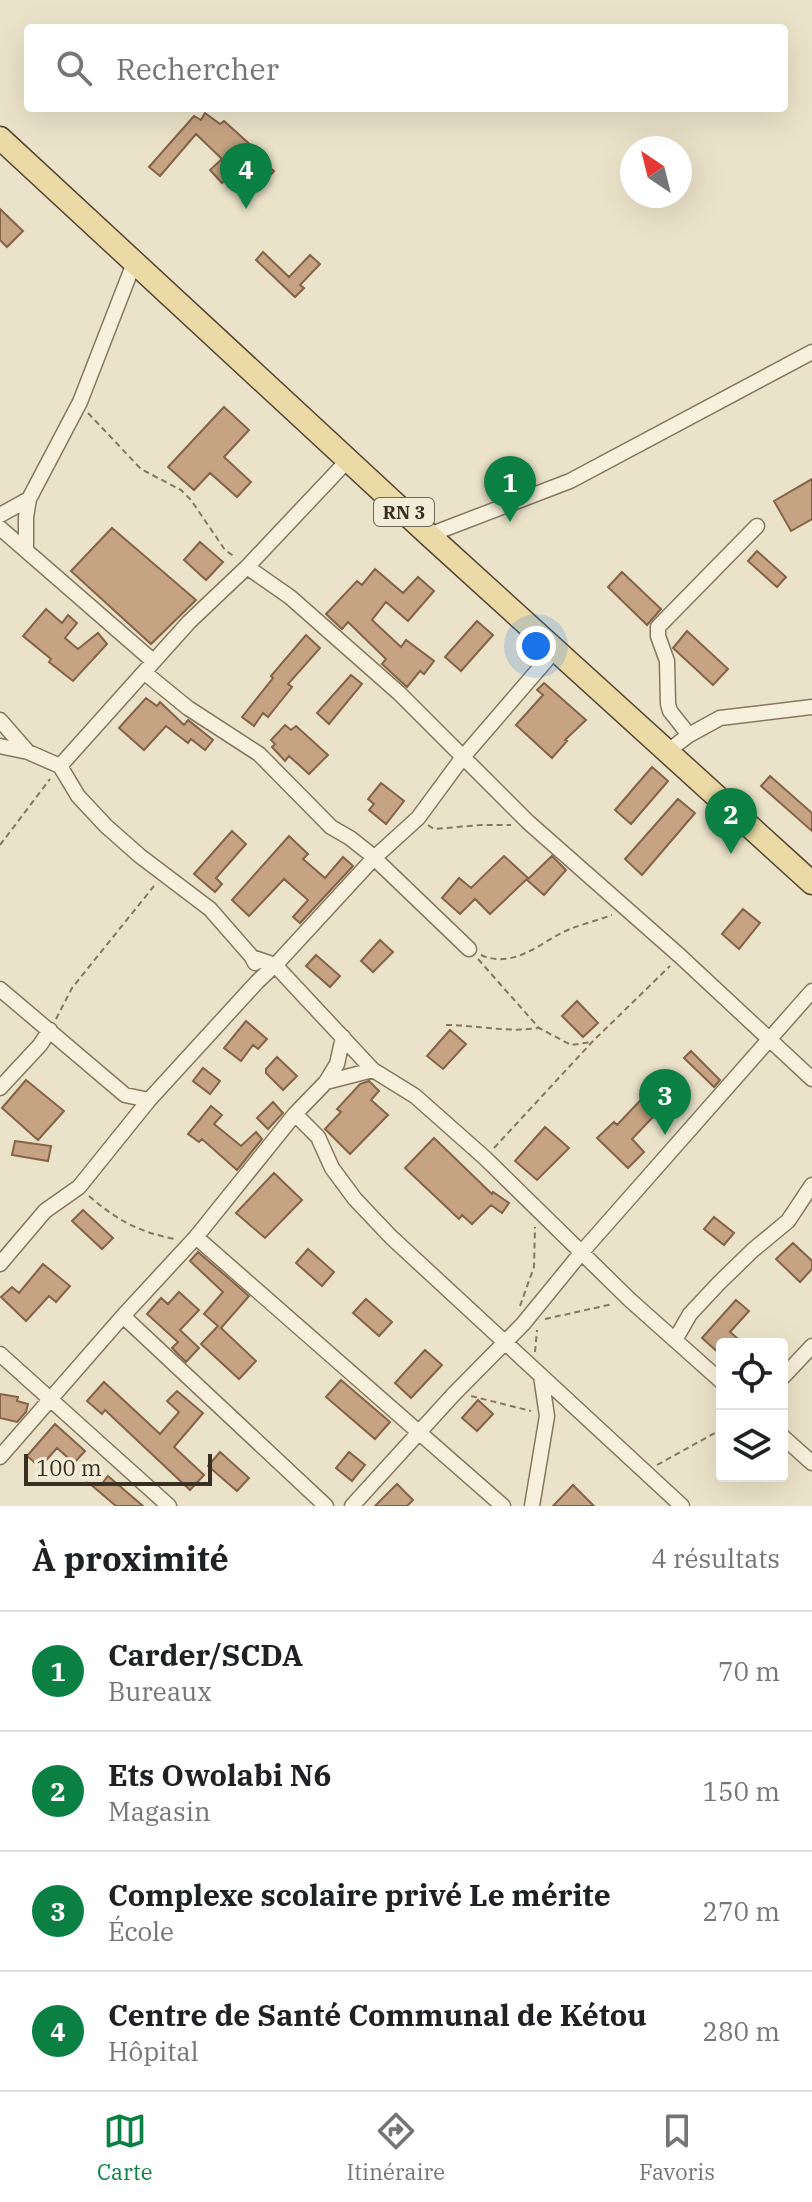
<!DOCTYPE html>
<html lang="fr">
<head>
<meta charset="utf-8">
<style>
  :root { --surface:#fff; --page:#f2f2f2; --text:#202124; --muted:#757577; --line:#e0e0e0; --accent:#0b8043 }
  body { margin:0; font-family:"IBM Plex Serif",serif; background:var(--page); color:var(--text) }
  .controls { position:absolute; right:24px; bottom:24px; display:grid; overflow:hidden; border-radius:8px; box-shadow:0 8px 32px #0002 }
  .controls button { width:72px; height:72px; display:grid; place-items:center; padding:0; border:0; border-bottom:2px solid var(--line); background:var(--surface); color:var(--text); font:40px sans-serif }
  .compass { position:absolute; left:620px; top:136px; width:72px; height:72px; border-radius:50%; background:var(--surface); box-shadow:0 8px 32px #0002; rotate:325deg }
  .scale { position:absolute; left:24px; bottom:20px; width:188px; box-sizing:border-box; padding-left:8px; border:4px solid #382e21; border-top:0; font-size:22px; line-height:28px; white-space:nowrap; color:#382e21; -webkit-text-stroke:6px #f3edd8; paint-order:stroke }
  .you { position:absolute; left:536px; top:646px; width:28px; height:28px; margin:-20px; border:6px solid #fff; border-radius:50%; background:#1a73e8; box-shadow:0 0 0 12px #1a73e833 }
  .badge { display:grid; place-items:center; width:52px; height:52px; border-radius:50%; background:var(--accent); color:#fff; font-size:26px; font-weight:700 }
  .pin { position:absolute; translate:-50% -66px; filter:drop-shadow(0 2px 4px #0008) }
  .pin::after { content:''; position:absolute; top:42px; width:28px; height:24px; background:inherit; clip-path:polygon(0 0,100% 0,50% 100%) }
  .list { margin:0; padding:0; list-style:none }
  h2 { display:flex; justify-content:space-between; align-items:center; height:104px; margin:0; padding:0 32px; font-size:34px }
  h2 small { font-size:26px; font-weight:400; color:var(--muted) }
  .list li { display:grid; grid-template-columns:52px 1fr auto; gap:24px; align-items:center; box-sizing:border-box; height:120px; padding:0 32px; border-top:2px solid var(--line) }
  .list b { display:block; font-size:30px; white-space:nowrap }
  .list p { margin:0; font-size:26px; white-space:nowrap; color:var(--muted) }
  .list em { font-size:26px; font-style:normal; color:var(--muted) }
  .icon { flex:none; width:44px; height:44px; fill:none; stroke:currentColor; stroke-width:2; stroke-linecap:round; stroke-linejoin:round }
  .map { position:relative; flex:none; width:812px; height:1506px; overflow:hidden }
  .search { position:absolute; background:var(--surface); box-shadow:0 8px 32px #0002; left:24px; right:24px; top:24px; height:88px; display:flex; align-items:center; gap:20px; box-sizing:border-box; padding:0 28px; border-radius:8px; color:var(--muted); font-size:30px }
  .sheet { height:584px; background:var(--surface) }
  nav { display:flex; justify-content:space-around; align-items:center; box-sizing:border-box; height:112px; border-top:2px solid var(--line); background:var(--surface); font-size:22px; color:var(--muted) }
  nav a { display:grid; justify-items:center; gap:4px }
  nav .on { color:var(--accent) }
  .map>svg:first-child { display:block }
  .building { fill:#c6a382; stroke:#846347; stroke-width:2 }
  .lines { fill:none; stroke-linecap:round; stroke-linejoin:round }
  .minor-casing { stroke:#87775f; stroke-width:17 }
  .primary-casing { stroke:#554533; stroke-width:25 }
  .path { stroke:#87775f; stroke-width:2; stroke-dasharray:6 4; stroke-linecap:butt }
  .minor { stroke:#f7f0dc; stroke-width:14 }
  .primary { stroke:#ebdaa5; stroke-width:22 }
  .labels { text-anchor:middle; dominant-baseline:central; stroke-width:6; stroke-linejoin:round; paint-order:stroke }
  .shield { fill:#f3edd8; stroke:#706758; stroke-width:2 }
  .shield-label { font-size:18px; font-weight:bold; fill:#382e21 }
</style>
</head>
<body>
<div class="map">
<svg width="812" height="1506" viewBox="0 0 812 1506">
  <rect width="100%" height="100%" fill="#ebe3c9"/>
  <!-- building -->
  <path class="building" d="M205,113L220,124L224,121L255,149L252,151L274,171L263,184L257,183L256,185L248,180L241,188L228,177L222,183L210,170L222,159L196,134L160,176L149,167L194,116L201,120Z
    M0,209L23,231L7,247L0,240Z
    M263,252L289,277L310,255L320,264L300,285L304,288L295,297L256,260Z
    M224,407L249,430L224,457L251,482L237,497L210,473L194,490L168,467Z
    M812,479V519L791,531L774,501Z
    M112,528L196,600L151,644L71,571Z
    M200,542L223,562L206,580L184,560Z
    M757,551L786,577L777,587L748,561Z
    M375,569L403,593L418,577L434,591L408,621L386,602L372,620L401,647L406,640L434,661L424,674L420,671L407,687L382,664L386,659L348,622L342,629L326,614L357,581L362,585Z
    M622,572L661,609L647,625L608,587Z
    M46,609L62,623L68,615L77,623L65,638L78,649L98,633L107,644L73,681L49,662L51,659L23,636Z
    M477,621L493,635L461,671L445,657Z
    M687,631L728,669L713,685L673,648Z
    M306,635L320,648L288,684L292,687L268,717L263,713L254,726L242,717L273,678L271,676Z
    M351,675L362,684L329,724L317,713Z
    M544,683L586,720L565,740L567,741L552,758L516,725L543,695L537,690Z
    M146,698L157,706L160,702L184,725L188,720L213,740L205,750L191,739L188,743L166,726L144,750L119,728Z
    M285,725L291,730L296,726L328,755L309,774L289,756L285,761L272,747L275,744L271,740Z
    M652,767L668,781L631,824L615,810Z
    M770,776L812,813V831L761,786Z
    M381,783L404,801L386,824L369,810L374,804L368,799Z
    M678,799L695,813L642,875L625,859Z
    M232,831L246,844L216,878L222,884L215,892L194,874Z
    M289,836L308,854L303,859L325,878L343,857L353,866L300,923L293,917L308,900L284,879L249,916L232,900Z
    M504,856L528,878L490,914L475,899L460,914L442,898L459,878L471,888Z
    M552,856L566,870L544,895L527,880Z
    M743,909L760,923L739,949L722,934Z
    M380,940L393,952L373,972L361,961Z
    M316,955L340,976L330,987L306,966Z
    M577,1001L598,1023L583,1037L562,1016Z
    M246,1021L267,1039L258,1049L253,1045L241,1061L224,1048Z
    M450,1030L466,1044L443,1069L427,1056Z
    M691,1051L720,1080L714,1087L684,1058Z
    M277,1057L297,1076L283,1090L266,1073V1069Z
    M203,1068L220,1081L210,1094L193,1081Z
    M26,1080L64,1111L38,1140L2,1108Z
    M369,1081L379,1091L371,1100L388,1115L350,1154L325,1129L341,1112L337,1109L360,1084Z
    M655,1085L670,1099L632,1139L644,1152L628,1168L597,1138L614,1122L617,1125Z
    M273,1102L283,1113L268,1129L257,1118Z
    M211,1106L222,1115L214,1124L241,1146L256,1132L262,1139L237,1170L202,1139L199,1142L188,1134Z
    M545,1127L569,1148L537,1180L515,1161Z
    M434,1138L492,1194L493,1192L509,1203L502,1213L491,1205L472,1224L462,1215L459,1219L405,1168Z
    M15,1141L51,1146L48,1161L12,1155Z
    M274,1173L302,1200L265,1238L236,1213Z
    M83,1210L113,1238L102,1249L72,1221Z
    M714,1217L734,1233L724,1245L704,1229Z
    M793,1243L812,1261V1269L800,1282L776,1259Z
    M308,1249L334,1272L322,1286L296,1263Z
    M198,1252L249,1296L221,1328L256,1361L239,1379L201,1344L218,1326L204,1314L223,1292L190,1261Z
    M43,1264L70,1286L56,1302L49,1296L26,1321L1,1297L12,1287L19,1293Z
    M179,1292L199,1310L180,1330L199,1348L186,1362L172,1348L178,1342L147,1314L161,1298L168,1304Z
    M366,1299L392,1322L379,1336L353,1313Z
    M736,1300L749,1311L730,1332L744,1344H722V1356L702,1338Z
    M425,1350L442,1365L411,1398L395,1383Z
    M341,1380L390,1422L375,1439L326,1397Z
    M104,1382L160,1434L179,1412L167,1401L177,1391L203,1413L174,1447L204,1475L190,1490L105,1410L102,1414L87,1401Z
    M0,1394L18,1397L17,1401L28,1404L26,1412L17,1422L0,1418Z
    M478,1400L493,1414L477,1431L462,1418Z
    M55,1424L85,1451L74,1463L57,1448L40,1467L27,1456Z
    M220,1452L249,1478L237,1491L208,1466Z
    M349,1452L365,1465L352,1481L336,1468Z
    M108,1476L143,1506H116L89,1483L101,1485Z
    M397,1484L413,1500L407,1506H375Z
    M573,1485L594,1506H553Z"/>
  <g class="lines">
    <!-- minor casing -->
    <g class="minor-casing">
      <path id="minor" d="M0,515L29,499
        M0,528L153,661
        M429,535L570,481L812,352
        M26,549V517L29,499L80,402L134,263
        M247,567L290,597L399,693L528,822L680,956L812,1079
        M145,673L188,708L259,754L331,827L350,838L369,853L469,949
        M0,720L28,752
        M689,735L670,711L668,704L667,661L658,636V627L757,526
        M0,746L28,752L60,766L78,796L106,826L140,856L210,909L252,957L255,963
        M668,751L689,735L720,718L812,707
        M60,766L189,622L247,567L348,460
        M252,957L275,965L373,1070L415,1096L485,1158L630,1300L722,1382
        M0,989L125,1095L149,1100
        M326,1082L373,1070
        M0,1088L40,1045L50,1030
        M295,1114L318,1137L332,1168L355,1199L391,1237L682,1506
        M196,1237L503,1506
        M0,1264L45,1211L79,1187L149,1100L257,982L280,960L374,858L418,818L463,757L556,649
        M123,1316L326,1506
        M675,1340L690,1314L719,1283L753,1250L788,1221L812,1185
        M0,1354L169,1506
        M782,1378L812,1346
        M782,1436L812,1463
        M0,1457L123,1316L196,1237L295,1114L326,1082L337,1064L343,1037
        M352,1506L453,1395L523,1324L581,1253L812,991
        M532,1506L547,1416L541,1376"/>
    </g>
    <!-- primary casing -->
    <g class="primary-casing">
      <path id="primary" d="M0,138L429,535L812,883"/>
    </g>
    <!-- path -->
    <path class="path" d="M88,413L141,469L181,490L191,500L225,550L235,557
      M428,825L434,829L481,825H511
      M0,845L50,779
      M481,955C515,970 541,941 570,929C583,924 598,920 612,915
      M478,959L539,1028L571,1045L592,1042
      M56,1019L72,988L154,886
      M446,1025C477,1025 508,1033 538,1028
      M494,1148L593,1041L670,966
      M89,1196C117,1220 138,1232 175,1239
      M520,1306L534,1267L535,1227
      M545,1319L613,1304
      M535,1352L537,1330
      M471,1396L531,1411
      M657,1465L722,1429"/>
    <!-- minor -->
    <use href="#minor" class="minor"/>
    <!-- primary -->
    <use href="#primary" class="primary"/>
  </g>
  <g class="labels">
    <!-- shield labels -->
    <rect class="shield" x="374" y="498" width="60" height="28" rx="6"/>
    <g class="shield-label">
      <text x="404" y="512">RN 3</text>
    </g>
  </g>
</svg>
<div class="controls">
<button><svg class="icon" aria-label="locate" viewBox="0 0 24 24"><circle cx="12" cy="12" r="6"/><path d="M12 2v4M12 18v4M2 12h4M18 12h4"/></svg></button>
<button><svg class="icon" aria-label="layers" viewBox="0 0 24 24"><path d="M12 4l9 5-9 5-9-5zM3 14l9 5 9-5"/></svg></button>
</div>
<svg class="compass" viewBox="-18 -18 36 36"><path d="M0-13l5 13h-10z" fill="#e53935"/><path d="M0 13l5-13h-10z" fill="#757577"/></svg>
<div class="scale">100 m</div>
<div class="you"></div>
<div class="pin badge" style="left:510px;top:522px">1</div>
<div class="pin badge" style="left:731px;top:854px">2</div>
<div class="pin badge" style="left:665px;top:1135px">3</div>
<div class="pin badge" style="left:246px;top:209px">4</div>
<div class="search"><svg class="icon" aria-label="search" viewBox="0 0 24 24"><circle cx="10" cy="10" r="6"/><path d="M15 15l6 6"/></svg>Rechercher</div>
</div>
<section class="sheet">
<h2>À proximité<small>4 résultats</small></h2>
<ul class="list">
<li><span class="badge">1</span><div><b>Carder/SCDA</b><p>Bureaux</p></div><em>70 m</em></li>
<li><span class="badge">2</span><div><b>Ets Owolabi N6</b><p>Magasin</p></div><em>150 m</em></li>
<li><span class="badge">3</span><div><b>Complexe scolaire privé Le mérite</b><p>École</p></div><em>270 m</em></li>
<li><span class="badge">4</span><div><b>Centre de Santé Communal de Kétou</b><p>Hôpital</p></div><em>280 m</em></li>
</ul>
</section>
<nav>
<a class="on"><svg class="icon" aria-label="map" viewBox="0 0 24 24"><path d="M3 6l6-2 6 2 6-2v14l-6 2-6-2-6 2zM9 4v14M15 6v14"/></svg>Carte</a>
<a><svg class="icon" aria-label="directions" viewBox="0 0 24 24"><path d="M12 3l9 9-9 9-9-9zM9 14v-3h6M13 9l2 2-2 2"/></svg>Itinéraire</a>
<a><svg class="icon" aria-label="saved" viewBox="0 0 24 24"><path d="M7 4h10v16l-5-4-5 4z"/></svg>Favoris</a>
</nav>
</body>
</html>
